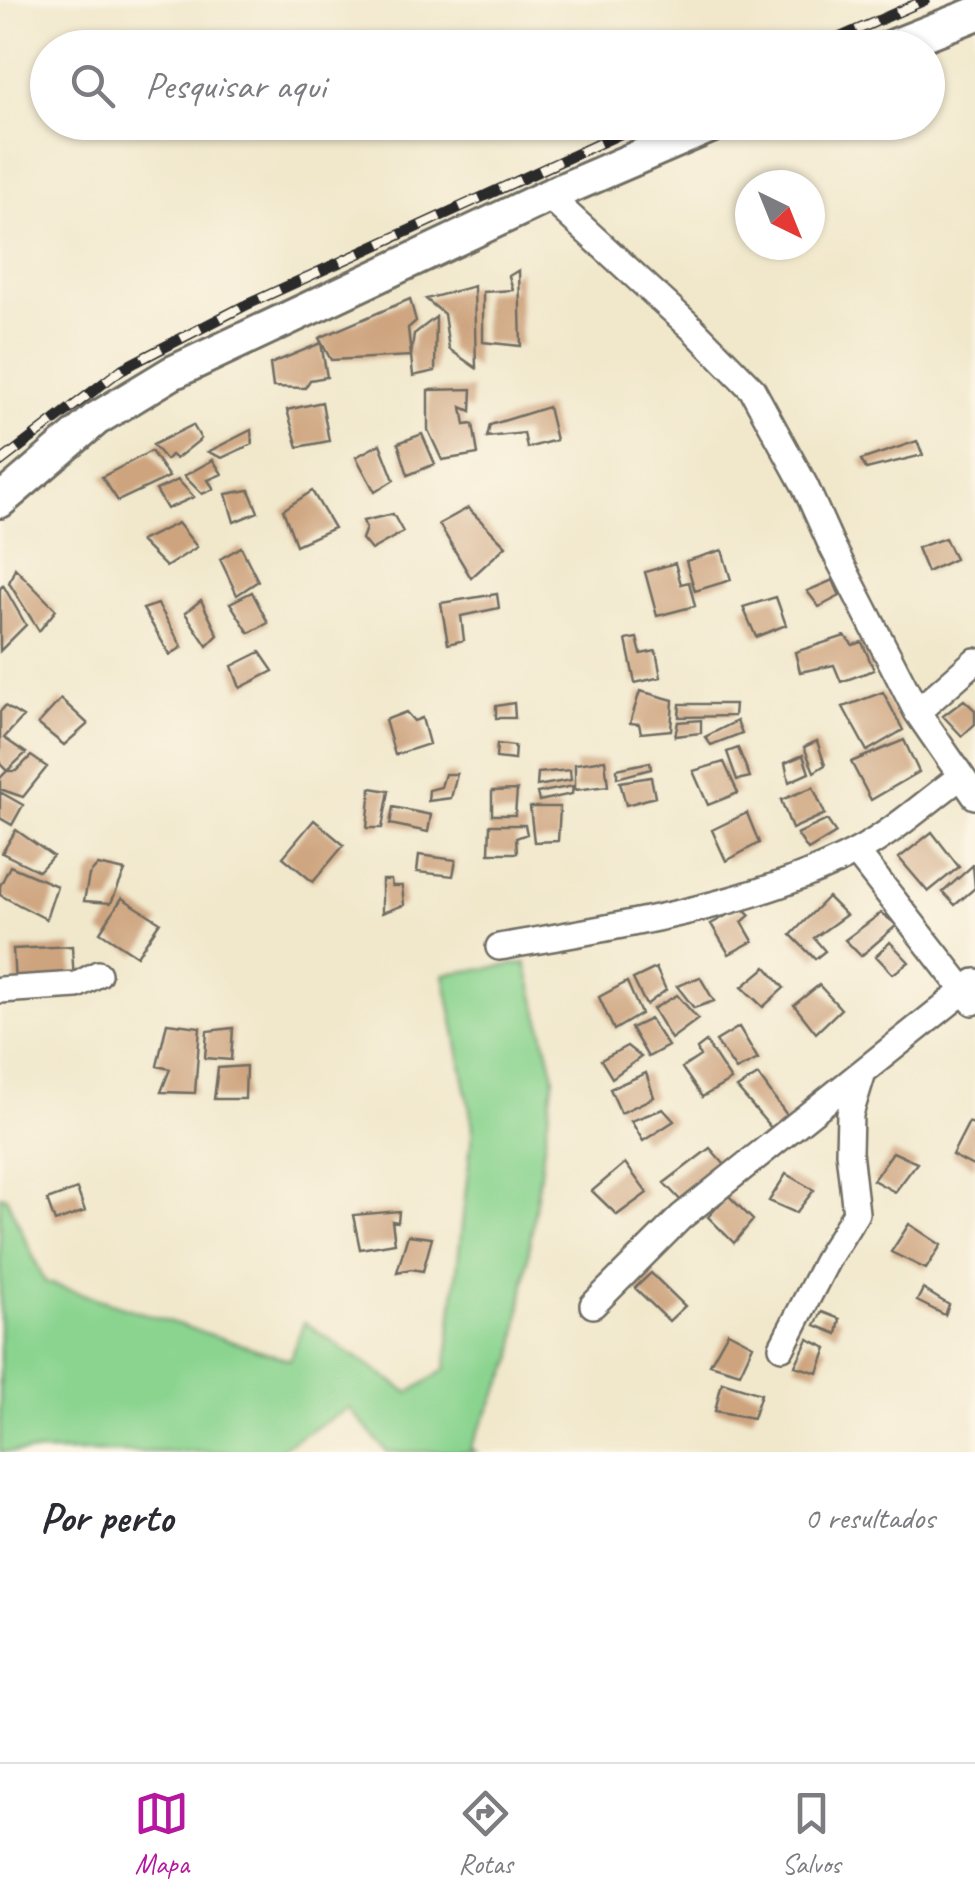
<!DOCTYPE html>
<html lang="pt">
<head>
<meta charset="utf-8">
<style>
  :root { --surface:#fff; --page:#f7f7f7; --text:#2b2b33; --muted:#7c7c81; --line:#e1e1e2; --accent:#b5179e }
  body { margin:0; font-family:Caveat,sans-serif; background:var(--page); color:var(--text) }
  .compass { position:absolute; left:735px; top:170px; width:90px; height:90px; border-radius:50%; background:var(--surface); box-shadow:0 2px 8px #0004; rotate:137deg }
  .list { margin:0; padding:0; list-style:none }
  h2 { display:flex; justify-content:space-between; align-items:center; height:130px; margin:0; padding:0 40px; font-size:42px }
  h2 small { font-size:32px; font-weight:400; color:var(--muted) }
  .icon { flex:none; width:55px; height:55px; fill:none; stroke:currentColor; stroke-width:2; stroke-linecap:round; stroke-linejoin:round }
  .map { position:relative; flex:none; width:975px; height:1452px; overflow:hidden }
  .search { position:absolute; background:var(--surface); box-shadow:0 2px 8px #0004; left:30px; right:30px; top:30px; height:110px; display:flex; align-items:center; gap:25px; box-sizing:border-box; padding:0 35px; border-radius:55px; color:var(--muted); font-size:38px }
  .sheet { height:310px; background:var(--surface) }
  nav { display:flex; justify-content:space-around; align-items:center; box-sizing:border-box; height:140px; border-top:2px solid var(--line); background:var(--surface); font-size:28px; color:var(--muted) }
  nav a { display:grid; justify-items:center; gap:5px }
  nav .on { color:var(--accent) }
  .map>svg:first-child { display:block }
  .green { fill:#8bd490; stroke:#5b805e; stroke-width:2.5 }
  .building { fill:#cea47f }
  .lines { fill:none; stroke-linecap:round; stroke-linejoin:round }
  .minor-casing { stroke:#706d63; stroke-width:30 }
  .major-casing { stroke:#706d63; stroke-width:38 }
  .minor { stroke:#fff; stroke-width:25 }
  .major { stroke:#fff; stroke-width:32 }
  .rail-casing { stroke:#2b2b2b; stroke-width:11 }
  .rail { stroke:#fcf5e5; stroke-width:8; stroke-dasharray:22; stroke-linecap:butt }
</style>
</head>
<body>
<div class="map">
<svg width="975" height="1452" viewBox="0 0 975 1452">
  <rect width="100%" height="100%" fill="#fcf5e5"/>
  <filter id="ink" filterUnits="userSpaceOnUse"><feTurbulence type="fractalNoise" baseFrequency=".01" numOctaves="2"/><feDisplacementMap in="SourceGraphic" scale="20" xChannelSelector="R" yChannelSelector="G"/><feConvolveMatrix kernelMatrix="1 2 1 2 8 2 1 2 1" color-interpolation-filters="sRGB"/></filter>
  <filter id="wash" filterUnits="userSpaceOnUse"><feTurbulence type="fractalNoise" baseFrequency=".0048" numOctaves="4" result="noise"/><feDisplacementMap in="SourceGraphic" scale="40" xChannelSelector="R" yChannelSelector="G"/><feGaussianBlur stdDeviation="2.25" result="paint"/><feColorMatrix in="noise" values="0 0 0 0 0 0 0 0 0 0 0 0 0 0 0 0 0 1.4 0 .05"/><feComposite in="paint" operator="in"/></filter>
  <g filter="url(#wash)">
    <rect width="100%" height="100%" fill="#f1e8cc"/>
    <!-- green -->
    <path class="green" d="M526,963L554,1076L513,1360L470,1448L476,1452H387L349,1408L274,1452H0V1195L6,1197L45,1282L290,1360L304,1322L409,1393L446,1369L473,1126L444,974Z"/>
    <g id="blocks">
      <!-- building -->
      <path class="building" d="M519,270L521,346L483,342V292L513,290L509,276Z
        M474,286L476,368L449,349L444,314L426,299Z
        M410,299L416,321L408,328L411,356L414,334L436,317L435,371L413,376L411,356L331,360L319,338Z
        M321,343L327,377L310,380L305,388L273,387L270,364Z
        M472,389L471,411L462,407L465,425L473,424L478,454L442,460L428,430V390Z
        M322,402L329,441L298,447L287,410Z
        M548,407L556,440L527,448L524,433L487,437L490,425Z
        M193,425L201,439L176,459L171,455L166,460L153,445Z
        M251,430L252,444L222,458L208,452Z
        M422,434L435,464L408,475L398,443Z
        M917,441L923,455L866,469L861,460Z
        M380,444L394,480L375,492L356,457Z
        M151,451L169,477L118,501L102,477Z
        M213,460L222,474L208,480L214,489L202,494L184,476Z
        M178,480L194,497L167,509L156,490Z
        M249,490L258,512L234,522L226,494Z
        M312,491L334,528L296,545L283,510Z
        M468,508L506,546L471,578L439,524Z
        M393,514L403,532L371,550L362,539L366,528L363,521Z
        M178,523L197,547L166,567L140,541Z
        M945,538L955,559L927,572L917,548Z
        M241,547L258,581L237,595L220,559Z
        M722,550L731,580L695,591L686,561Z
        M675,563L681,584L689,582L695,606L657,616L645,572Z
        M15,568L56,610L39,631L9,583Z
        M833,580L840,596L819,607L807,591Z
        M3,585L26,625L0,651V589Z
        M252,592L268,623L249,633L230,603Z
        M497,594L499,608L461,616L464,640L448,644L441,603Z
        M776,597L786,625L756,637L743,607Z
        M201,600L218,635L207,646L185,613Z
        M158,604L182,647L170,655L143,609Z
        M845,636L853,645L862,642L874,670L841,682L834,665L800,672L795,652Z
        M637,638L641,654L656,651L661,677L635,683L626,640Z
        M260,652L273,671L240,688L232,666Z
        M640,691L673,700L671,730L641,733L639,724L630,723Z
        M883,692L903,730L867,751L843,707Z
        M61,699L88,724L64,745L38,724Z
        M964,700L975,710V724L962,736L943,716Z
        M514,703L515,718H496V706Z
        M680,704H735L734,716L679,717Z
        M5,706L23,717L4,738L26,753L7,771L0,764V712Z
        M406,712L414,721L422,718L429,744L395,755L385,720Z
        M701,720V733L675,736L678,722Z
        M737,721L742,733L711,745L705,737Z
        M904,740L919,772L871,800L851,762Z
        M817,741L825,765L814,772L804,747Z
        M497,744L515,746L514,760L496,758Z
        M738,748L750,777L737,780L727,752Z
        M803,755L809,773L789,782L785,763Z
        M31,756L47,767L23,797L0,789V778L7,771H16Z
        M605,760L608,786L575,790V764Z
        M650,762L651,769L617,778V769Z
        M724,762L738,793L708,805L693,771Z
        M570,770L571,780L537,786L538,773Z
        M445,774H457L451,798L428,801L429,790L441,787Z
        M651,777L655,797L626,805L620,782Z
        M573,786L572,794L539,801L537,793Z
        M813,787L825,814L792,829L781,800Z
        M371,788L389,791L382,828H367Z
        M517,790L515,815H492V791Z
        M0,792L23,805L12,825L0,818Z
        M393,807L431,815L428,832L390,824Z
        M530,807H560L558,841L534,842Z
        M747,813L759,843L726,861L712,830Z
        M314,820L344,845L313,882L283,857Z
        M827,820L836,833L808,850L797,834Z
        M490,825H525L527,834L516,838L517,853H489Z
        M16,830L53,856L39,871L2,853Z
        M932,832L959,867L928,892L899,858Z
        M419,855L456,860L453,876L417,872Z
        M98,865L125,871L111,903L84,901L89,875Z
        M973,865L975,888L955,905L943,892Z
        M10,866L57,886L46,919L0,895V886Z
        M382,880H391L392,886H402L404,905L382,913Z
        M828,897L846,915L814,938L825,951L815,959L791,935Z
        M122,898L160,922L137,956L100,932Z
        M742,907L750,915L742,922L753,941L729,954L711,924Z
        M881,913L897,925L861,956L845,940Z
        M890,942L909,962L893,974L876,956Z
        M72,946L74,984H15L13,949Z
        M766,967L784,988L763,1007L742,987Z
        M656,968L666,990L646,1005L633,979Z
        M700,977L714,1001L694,1008L677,986Z
        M627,982L641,1014L614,1030L599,997Z
        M819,985L841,1009L816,1033L794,1005Z
        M677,995L698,1019L671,1039L653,1009Z
        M650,1019L668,1046L648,1057L631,1028Z
        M167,1023L200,1027L195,1093L161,1092L170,1069L157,1066Z
        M739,1027L758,1059L736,1070L716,1041Z
        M233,1028L231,1060L205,1058L207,1031Z
        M706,1042L731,1080L702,1097L682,1068L700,1056L697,1049Z
        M627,1046L641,1057L612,1078L601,1060Z
        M246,1066L245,1099H214L218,1068Z
        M646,1073L654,1097L621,1113L610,1089Z
        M758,1075L794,1125L778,1136L737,1088Z
        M663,1109L674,1121L643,1141L631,1121Z
        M969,1122L975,1125V1167L952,1155Z
        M710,1148L732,1173L688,1208L664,1183Z
        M893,1152L917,1163L895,1192L873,1180Z
        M625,1163L647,1193L617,1215L592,1191Z
        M786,1174L814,1190L796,1213L769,1201Z
        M77,1189L85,1211L55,1222L47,1200Z
        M728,1195L753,1220L734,1243L708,1217Z
        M399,1211L398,1222L392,1221L395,1243L360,1249L353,1215Z
        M909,1224L941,1245L926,1269L891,1252Z
        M408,1235L432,1238L423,1271L411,1269L397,1272Z
        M651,1273L685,1306L669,1321L635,1288Z
        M923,1289L949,1305L945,1315L917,1301Z
        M822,1312L840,1319L837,1334L815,1325Z
        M728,1332L753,1345L740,1373L710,1364Z
        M808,1339L827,1348L818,1373L795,1366Z
        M722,1382L761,1394L753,1418L715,1411Z"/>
    </g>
  </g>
  <g filter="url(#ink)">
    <use href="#blocks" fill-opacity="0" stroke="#706d63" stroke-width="2.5"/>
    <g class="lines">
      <!-- minor casing -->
      <g class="minor-casing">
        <path id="minor" d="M548,196L692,328L752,389L805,486L831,544L917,712L975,796
          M917,712L975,661
          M856,852L973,1002
          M499,947C614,927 750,907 854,853C891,834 926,802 960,777
          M0,990L77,985L98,974
          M593,1305L681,1217L975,982
          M782,1347L829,1256L856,1213L849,1152L850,1114L862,1075"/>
      </g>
      <!-- major casing -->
      <g class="major-casing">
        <path id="major" d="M889,48L975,14
          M0,501L96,419L172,373L548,196L720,122"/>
      </g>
      <!-- minor -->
      <use href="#minor" class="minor"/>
      <!-- major -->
      <use href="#major" class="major"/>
      <!-- rail casing -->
      <g class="rail-casing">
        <path id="rail" d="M816,48L925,0
          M0,462L122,369L244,306L646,122"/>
      </g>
      <!-- rail -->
      <use href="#rail" class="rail"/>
    </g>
  </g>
</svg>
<svg class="compass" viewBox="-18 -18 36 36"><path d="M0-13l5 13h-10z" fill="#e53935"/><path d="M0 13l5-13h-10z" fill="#7c7c81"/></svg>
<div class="search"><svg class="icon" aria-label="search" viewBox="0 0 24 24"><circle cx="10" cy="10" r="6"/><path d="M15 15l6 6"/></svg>Pesquisar aqui</div>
</div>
<section class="sheet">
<h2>Por perto<small>0 resultados</small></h2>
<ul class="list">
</ul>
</section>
<nav>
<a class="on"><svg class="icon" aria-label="map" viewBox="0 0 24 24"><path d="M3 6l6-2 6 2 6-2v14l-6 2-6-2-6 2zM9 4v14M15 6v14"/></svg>Mapa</a>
<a><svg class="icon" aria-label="directions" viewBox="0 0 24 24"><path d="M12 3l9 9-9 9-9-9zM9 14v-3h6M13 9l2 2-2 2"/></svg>Rotas</a>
<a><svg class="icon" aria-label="saved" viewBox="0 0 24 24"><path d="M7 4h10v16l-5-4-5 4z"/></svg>Salvos</a>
</nav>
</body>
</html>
